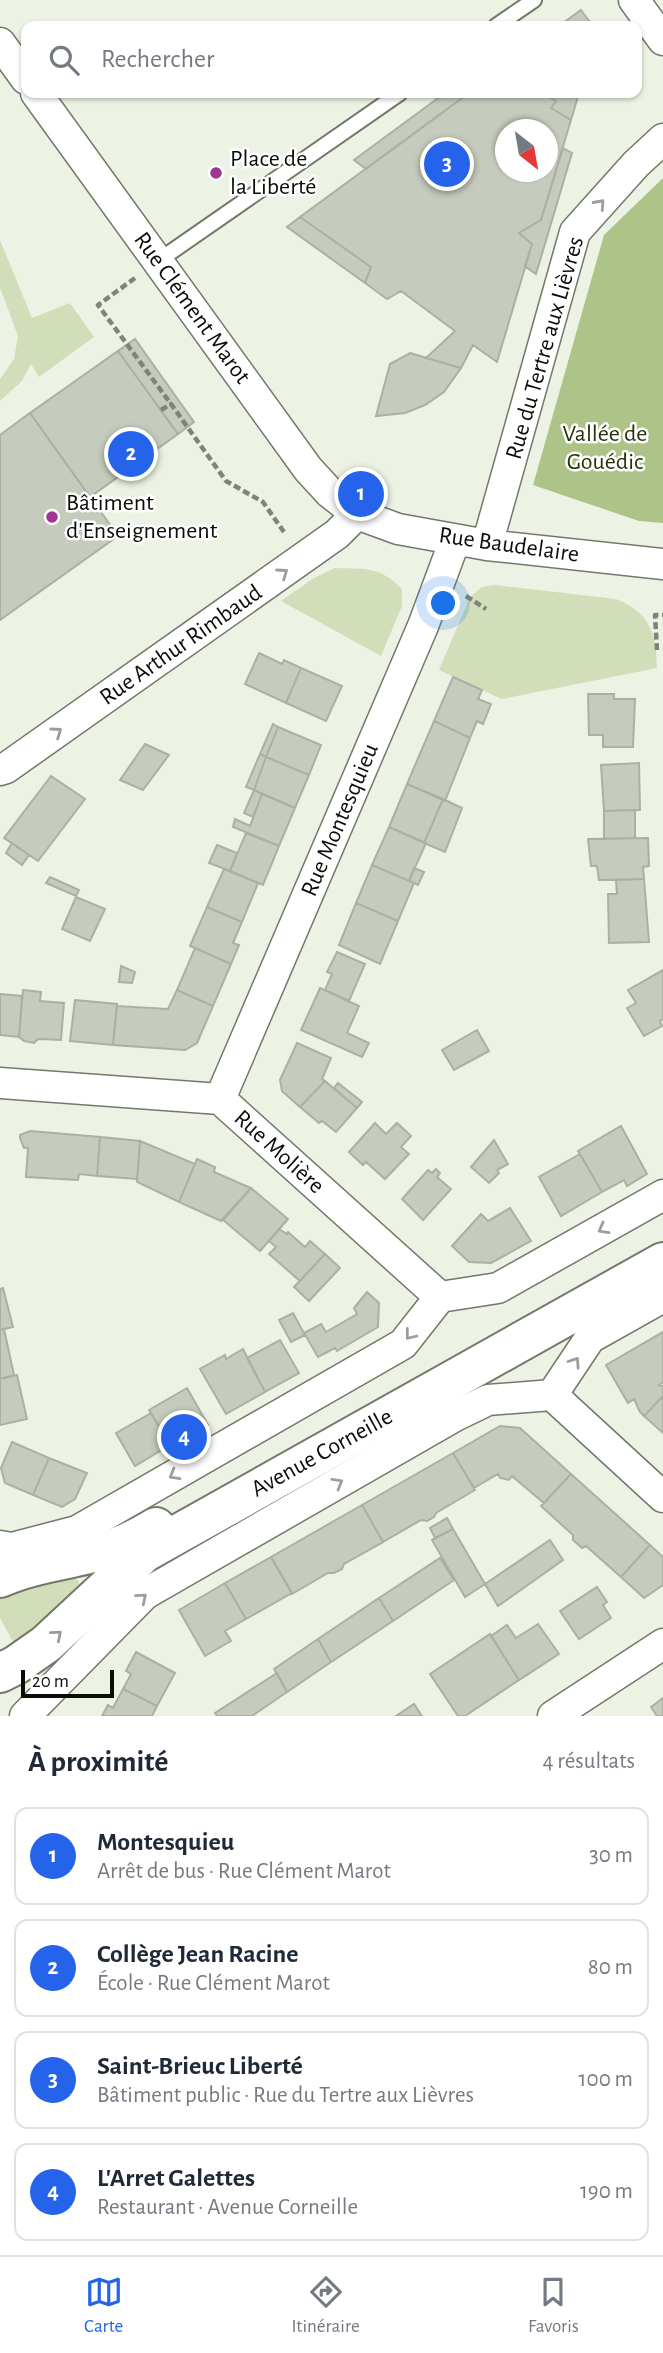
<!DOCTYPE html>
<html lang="fr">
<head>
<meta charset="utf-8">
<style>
  :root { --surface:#fff; --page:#f6f6f7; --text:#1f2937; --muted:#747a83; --line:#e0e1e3; --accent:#2563eb }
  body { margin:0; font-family:"Alegreya Sans",sans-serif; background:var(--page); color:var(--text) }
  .compass { position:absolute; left:495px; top:119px; width:63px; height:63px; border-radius:50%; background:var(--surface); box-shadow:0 2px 5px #0004; rotate:149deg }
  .scale { position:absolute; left:21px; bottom:18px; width:93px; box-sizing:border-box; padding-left:7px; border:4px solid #0a0c07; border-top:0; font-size:19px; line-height:24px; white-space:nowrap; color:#0a0c07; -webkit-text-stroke:5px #fff; paint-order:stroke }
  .you { position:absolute; left:444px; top:604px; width:24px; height:24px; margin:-18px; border:5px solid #fff; border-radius:50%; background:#1a73e8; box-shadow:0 0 0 10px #1a73e833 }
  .badge { display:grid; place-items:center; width:46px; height:46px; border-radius:50%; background:var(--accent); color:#fff; font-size:23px; font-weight:700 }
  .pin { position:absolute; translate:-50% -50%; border:4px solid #fff; box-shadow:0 2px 7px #0006 }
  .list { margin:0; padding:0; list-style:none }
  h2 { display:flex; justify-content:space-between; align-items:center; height:91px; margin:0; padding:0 28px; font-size:30px }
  h2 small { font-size:23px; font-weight:400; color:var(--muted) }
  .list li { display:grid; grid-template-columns:46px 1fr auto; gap:21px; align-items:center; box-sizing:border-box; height:98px; margin:0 14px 14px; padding:0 14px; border:2px solid var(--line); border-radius:14px }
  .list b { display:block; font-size:26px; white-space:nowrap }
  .list p { margin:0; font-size:23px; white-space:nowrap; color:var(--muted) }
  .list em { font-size:23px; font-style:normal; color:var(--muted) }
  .icon { flex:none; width:38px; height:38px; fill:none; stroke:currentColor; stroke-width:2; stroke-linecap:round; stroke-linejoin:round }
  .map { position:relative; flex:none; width:663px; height:1716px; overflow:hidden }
  .search { position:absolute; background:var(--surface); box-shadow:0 2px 5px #0004; left:21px; right:21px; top:21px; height:77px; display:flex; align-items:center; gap:18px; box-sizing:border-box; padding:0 24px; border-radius:14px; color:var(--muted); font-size:26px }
  .sheet { height:539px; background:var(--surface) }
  nav { display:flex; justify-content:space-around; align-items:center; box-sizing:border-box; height:98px; border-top:2px solid var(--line); background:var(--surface); font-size:19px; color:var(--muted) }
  nav a { display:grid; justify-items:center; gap:4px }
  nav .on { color:var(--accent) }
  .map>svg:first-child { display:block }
  .green { fill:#d1deb9 }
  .forest { fill:#aec388 }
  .building { fill:#c6ccbd; stroke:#abb0a2; stroke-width:2; fill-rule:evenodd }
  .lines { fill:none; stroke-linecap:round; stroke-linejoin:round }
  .lane-casing { stroke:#73786b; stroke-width:18 }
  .street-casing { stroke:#73786b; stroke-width:33 }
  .primary-casing { stroke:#73786b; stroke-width:42 }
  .path { stroke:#7f8379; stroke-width:4.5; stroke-dasharray:7 3.5; stroke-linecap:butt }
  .lane { stroke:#fff; stroke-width:14 }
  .street { stroke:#fff; stroke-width:30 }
  .primary { stroke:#fff; stroke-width:38 }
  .oneway { stroke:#9d9e9c }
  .poi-dot { fill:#a23492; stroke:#fff; stroke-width:2.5 }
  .labels { text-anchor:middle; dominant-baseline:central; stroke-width:5; stroke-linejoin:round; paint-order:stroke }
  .poi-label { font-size:24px; fill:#0a0c07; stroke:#fff; text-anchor:start }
  .street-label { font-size:24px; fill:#0a0c07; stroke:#fff }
  .park-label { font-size:24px; fill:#253205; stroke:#fff }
</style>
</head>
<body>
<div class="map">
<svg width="663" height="1716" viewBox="0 0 663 1716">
  <rect width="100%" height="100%" fill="#edf3e4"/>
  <!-- green -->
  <path class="green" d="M0,240L32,318L70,303L94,337L39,377L31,364L22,381L0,401V379L14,359L18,336L0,288Z
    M335,568C365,569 380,566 402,589V606L381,656L281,601L314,578Z
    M494,585L616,599C651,613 656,634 657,668L502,699L439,670L470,597L482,587Z
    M69,1576L78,1580L82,1589L17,1649L0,1618V1598L14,1592Z"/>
  <!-- forest -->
  <path class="forest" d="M663,178V523L639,521L533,485L604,235Z"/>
  <!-- building -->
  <path class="building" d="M581,10L593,26H559Z
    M445,93H469L366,169L354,160Z
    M469,93H557L551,98L556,101L551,108L571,120L541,220L519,233L532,244L497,362L473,345L461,368L426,358L455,331L401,291L387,299L365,283L371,267L300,217ZM505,130H548V172H505Z
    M557,93H579L571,120L551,108L556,101L551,98Z
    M563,148L572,153L536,274L525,266L532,244L519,233L541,220Z
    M300,217L371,267L365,283L287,227Z
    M135,339L194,422L178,434L118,351Z
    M118,351L178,434L90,497L30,413Z
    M410,353L461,368L444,392L425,405L405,413L376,416L390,364Z
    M30,413L118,536L0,620V435Z
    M259,653L282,664L284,660L301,668L286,703L245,684Z
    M301,668L342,686L326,721L286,703Z
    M453,677L482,690L478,699L491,704L483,724L477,721L470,738L434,721Z
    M588,694H614V699H635L633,747H603V735H589Z
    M434,721L470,738L445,801L407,784Z
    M273,724L278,727L266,757L260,754Z
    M278,727L321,745L309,775L266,757Z
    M145,744L169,755L143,790L120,780Z
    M260,754L266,757L254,790L246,787Z
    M266,757L309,775L295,808L254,790Z
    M639,763L640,810L604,811L601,765Z
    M51,776L85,799L38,861L4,838Z
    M407,784L443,799L424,843L389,827Z
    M254,790L262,794L253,817L244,813Z
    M262,794L295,808L279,846L233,827L235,819L250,826Z
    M443,799L462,808L445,852L424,843Z
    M635,810V838L604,839V811Z
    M389,827L426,843L409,881L372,865Z
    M246,833L279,846L263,885L230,871Z
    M648,838L649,866L643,867L644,879L599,880L597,866H591L588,839Z
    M12,843L29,855L22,865L6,853Z
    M217,845L237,853L230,871L209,863Z
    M372,865L414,883L398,921L356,903Z
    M414,868L424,872L418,885L409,881Z
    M224,869L258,883L242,922L207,907Z
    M50,877L79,890L76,896L46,883Z
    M644,879L649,942L609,943L608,894H617L616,880Z
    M76,897L105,909L90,941L62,929Z
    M356,903L398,921L380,964L339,945Z
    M207,907L242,922L233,943L239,945L231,964L190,946Z
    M195,948L231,964L213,1006L177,990Z
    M337,952L365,964L349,1001L325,990L332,974L327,972Z
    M121,966L135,972L132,983L119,982Z
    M663,970V1019L660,1021L662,1026L644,1036L627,1008L636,1003L628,990Z
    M320,988L359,1006L347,1033L369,1043L362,1057L301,1030Z
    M23,990L41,992L40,1001L64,1003L61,1040L38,1039L34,1043L24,1041L19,1037Z
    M177,990L213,1006L197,1043L185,1050L113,1045L117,1006L168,1009Z
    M0,994L22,996L19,1037L0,1035Z
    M75,1000L117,1004L113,1045L70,1041Z
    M477,1030L489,1051L454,1070L442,1050Z
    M297,1043L331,1058L322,1079L325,1081L300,1107L282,1091L280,1080Z
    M325,1081L357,1108L336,1132L322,1121L319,1123L300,1107Z
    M338,1083L362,1102L357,1108L334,1088Z
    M375,1123L386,1134L397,1123L411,1136L401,1147L409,1154L385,1179L366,1162L363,1165L349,1152Z
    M621,1126L647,1174L627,1186L624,1180L602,1192L578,1151Z
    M30,1131L100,1137L97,1176L79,1174L78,1180L26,1177L28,1148H24L20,1138V1135Z
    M100,1137L140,1141L137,1179L97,1176Z
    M494,1140L508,1164L497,1170L499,1173L489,1183L471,1167Z
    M140,1141L195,1164L179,1202L137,1182Z
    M580,1154L602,1192L561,1216L539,1177Z
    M197,1159L215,1167L214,1172L251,1188L221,1221L179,1202Z
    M436,1169L440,1173L437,1177L451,1189L423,1220L402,1199L428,1170L432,1173Z
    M251,1188L288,1219L260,1251L223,1220Z
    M510,1208L531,1241L491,1263L469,1262L452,1246L481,1214L488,1221Z
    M279,1229L287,1234L288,1232L305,1247L310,1241L325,1254L300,1281L269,1254L276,1247L269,1241Z
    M325,1254L340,1268L309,1301L294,1287Z
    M3,1288L13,1327L0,1330V1289Z
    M367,1292L379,1303L378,1327L337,1351L335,1348L318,1357L304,1333L321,1324L326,1332L357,1314L354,1308Z
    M293,1313L305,1335L291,1342L279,1320Z
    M4,1329L14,1375L0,1379V1330Z
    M663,1332V1382L659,1385L663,1386V1396L644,1416L640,1412L634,1399L628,1403L606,1365Z
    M280,1340L299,1373L265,1392L247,1358Z
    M243,1349L265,1392L226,1414L200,1369L225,1355L226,1359Z
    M17,1375L27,1419L0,1425V1379Z
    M187,1388L208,1425L170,1445L149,1410Z
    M663,1396V1433L644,1416Z
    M151,1413L170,1445L135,1466L116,1433Z
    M500,1426L520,1428L571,1474L544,1503L512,1476L509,1480L500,1478L498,1474L474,1488L453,1453Z
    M12,1442L49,1458L33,1495L5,1483L1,1468Z
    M453,1453L475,1490L436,1513L434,1517L427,1521L421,1520L383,1542L362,1505Z
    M49,1458L87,1473L75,1499L62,1507L33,1495Z
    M571,1474L650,1545L621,1577L586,1546L582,1548L573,1540V1535L541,1506Z
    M362,1505L383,1542L344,1564L342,1569L334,1573H328L292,1594L271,1557Z
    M447,1518L453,1529L435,1538L430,1528Z
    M453,1529L485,1584L465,1597L432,1540Z
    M550,1540L563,1560L498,1606L485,1584Z
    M650,1545L663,1557V1585L644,1598L621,1577Z
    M271,1557L292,1593L246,1619L225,1583Z
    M440,1558L454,1580L393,1621L379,1598Z
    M225,1583L246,1619L225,1631L231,1641L205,1656L179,1610Z
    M597,1587L607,1602L603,1605L611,1618L579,1639L560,1611Z
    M379,1598L393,1621L331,1662L318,1639Z
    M538,1624L559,1654L519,1680L491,1636L507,1625L516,1638Z
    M490,1634L519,1680L465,1716H458L430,1674Z
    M318,1639L331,1662L287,1692L274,1669Z
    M136,1652L175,1673L157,1706L123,1689L131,1674L126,1671Z
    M277,1673L287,1692L252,1716H217L215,1713Z
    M123,1689L157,1706L152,1716H102L108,1705L113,1708Z
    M663,1698V1716H657L651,1707Z
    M414,1704L422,1716H396Z"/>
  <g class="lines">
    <!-- lane casing -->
    <g class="lane-casing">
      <path id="lane" d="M496,26L534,0
        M158,261L400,93"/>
    </g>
    <!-- street casing -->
    <g class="street-casing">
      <path id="street" d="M634,0L663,40
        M0,43L26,79
        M36,93L308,469L330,493L357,514L398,529L487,545L663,564
        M487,545L575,232L636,164L663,139
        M0,770L6,768L337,534L357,514
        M0,1083L220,1099L440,1297
        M220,1099L423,626L455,540
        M552,1395L663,1497
        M0,1546L12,1548L77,1531L403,1344L440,1297L498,1288L663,1195
        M25,1716L145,1594L455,1416L488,1400L552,1395L590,1338L663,1297
        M553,1716L663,1644"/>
    </g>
    <!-- primary casing -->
    <g class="primary-casing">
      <path id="primary" d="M0,1578C36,1562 74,1560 112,1548C128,1544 142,1535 156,1527
        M0,1673L16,1665L46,1644L144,1553L663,1262"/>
    </g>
    <!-- path -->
    <path class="path" d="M135,278L98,305L171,404
      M161,410L171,404L226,481L263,502L286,535
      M466,596L486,609
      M657,650L655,615H663"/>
    <!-- lane -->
    <use href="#lane" class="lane"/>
    <!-- street -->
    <use href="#street" class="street"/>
    <!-- primary -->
    <use href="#primary" class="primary"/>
  </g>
  <!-- one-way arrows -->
  <defs><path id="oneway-chevron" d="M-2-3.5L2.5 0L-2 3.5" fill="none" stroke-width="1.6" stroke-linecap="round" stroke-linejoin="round" transform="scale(1.75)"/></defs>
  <g class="oneway">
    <use href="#oneway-chevron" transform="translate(600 204) rotate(-48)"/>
    <use href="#oneway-chevron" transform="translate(283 573) rotate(-35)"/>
    <use href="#oneway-chevron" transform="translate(57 732) rotate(-35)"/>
    <use href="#oneway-chevron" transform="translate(603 1229) rotate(151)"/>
    <use href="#oneway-chevron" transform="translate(410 1335) rotate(128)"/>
    <use href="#oneway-chevron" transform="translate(575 1362) rotate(-56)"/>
    <use href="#oneway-chevron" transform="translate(174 1475) rotate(150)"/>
    <use href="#oneway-chevron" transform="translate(338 1483) rotate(-30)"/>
    <use href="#oneway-chevron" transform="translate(142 1598) rotate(-40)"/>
    <use href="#oneway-chevron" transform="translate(57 1635) rotate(-41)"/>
  </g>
  <!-- markers -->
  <g class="poi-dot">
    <circle cx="216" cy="173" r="7"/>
    <circle cx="52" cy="517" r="7"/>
  </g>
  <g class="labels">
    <!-- poi labels -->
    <g class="poi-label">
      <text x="230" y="159">Place de<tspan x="230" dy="28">la Liberté</tspan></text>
      <text x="66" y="503">Bâtiment<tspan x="66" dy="28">d'Enseignement</tspan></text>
    </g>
    <!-- street labels -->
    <g class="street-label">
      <text transform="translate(192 308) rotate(54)">Rue Clément Marot</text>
      <text transform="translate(545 348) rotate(-74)">Rue du Tertre aux Lièvres</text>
      <text transform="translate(509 545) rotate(8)">Rue Baudelaire</text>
      <text transform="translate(181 645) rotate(-35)">Rue Arthur Rimbaud</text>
      <text transform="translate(340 820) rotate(-67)">Rue Montesquieu</text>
      <text transform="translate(279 1152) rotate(42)">Rue Molière</text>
      <text transform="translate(322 1453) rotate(-29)">Avenue Corneille</text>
    </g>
    <!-- park labels -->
    <g class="park-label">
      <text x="605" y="434">Vallée de<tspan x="605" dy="28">Gouédic</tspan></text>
    </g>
  </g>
</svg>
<svg class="compass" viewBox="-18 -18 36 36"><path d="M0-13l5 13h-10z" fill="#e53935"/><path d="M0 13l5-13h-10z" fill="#747a83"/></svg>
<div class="scale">20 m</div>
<div class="you"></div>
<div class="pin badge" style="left:361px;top:494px">1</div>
<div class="pin badge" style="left:131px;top:454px">2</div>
<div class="pin badge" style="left:447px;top:164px">3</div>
<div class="pin badge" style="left:184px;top:1437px">4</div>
<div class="search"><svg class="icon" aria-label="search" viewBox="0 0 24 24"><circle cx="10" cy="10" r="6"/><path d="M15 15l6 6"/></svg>Rechercher</div>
</div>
<section class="sheet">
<h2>À proximité<small>4 résultats</small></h2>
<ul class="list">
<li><span class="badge">1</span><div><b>Montesquieu</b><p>Arrêt de bus · Rue Clément Marot</p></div><em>30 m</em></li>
<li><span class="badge">2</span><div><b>Collège Jean Racine</b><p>École · Rue Clément Marot</p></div><em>80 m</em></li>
<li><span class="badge">3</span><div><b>Saint-Brieuc Liberté</b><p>Bâtiment public · Rue du Tertre aux Lièvres</p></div><em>100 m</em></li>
<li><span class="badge">4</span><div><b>L'Arret Galettes</b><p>Restaurant · Avenue Corneille</p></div><em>190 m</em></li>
</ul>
</section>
<nav>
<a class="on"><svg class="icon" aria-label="map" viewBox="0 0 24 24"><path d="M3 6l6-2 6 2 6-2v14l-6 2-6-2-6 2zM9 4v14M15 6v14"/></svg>Carte</a>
<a><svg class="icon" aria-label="directions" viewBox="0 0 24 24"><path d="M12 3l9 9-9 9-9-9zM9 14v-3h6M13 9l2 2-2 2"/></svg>Itinéraire</a>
<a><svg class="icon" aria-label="saved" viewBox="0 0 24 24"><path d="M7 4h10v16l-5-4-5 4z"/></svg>Favoris</a>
</nav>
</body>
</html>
